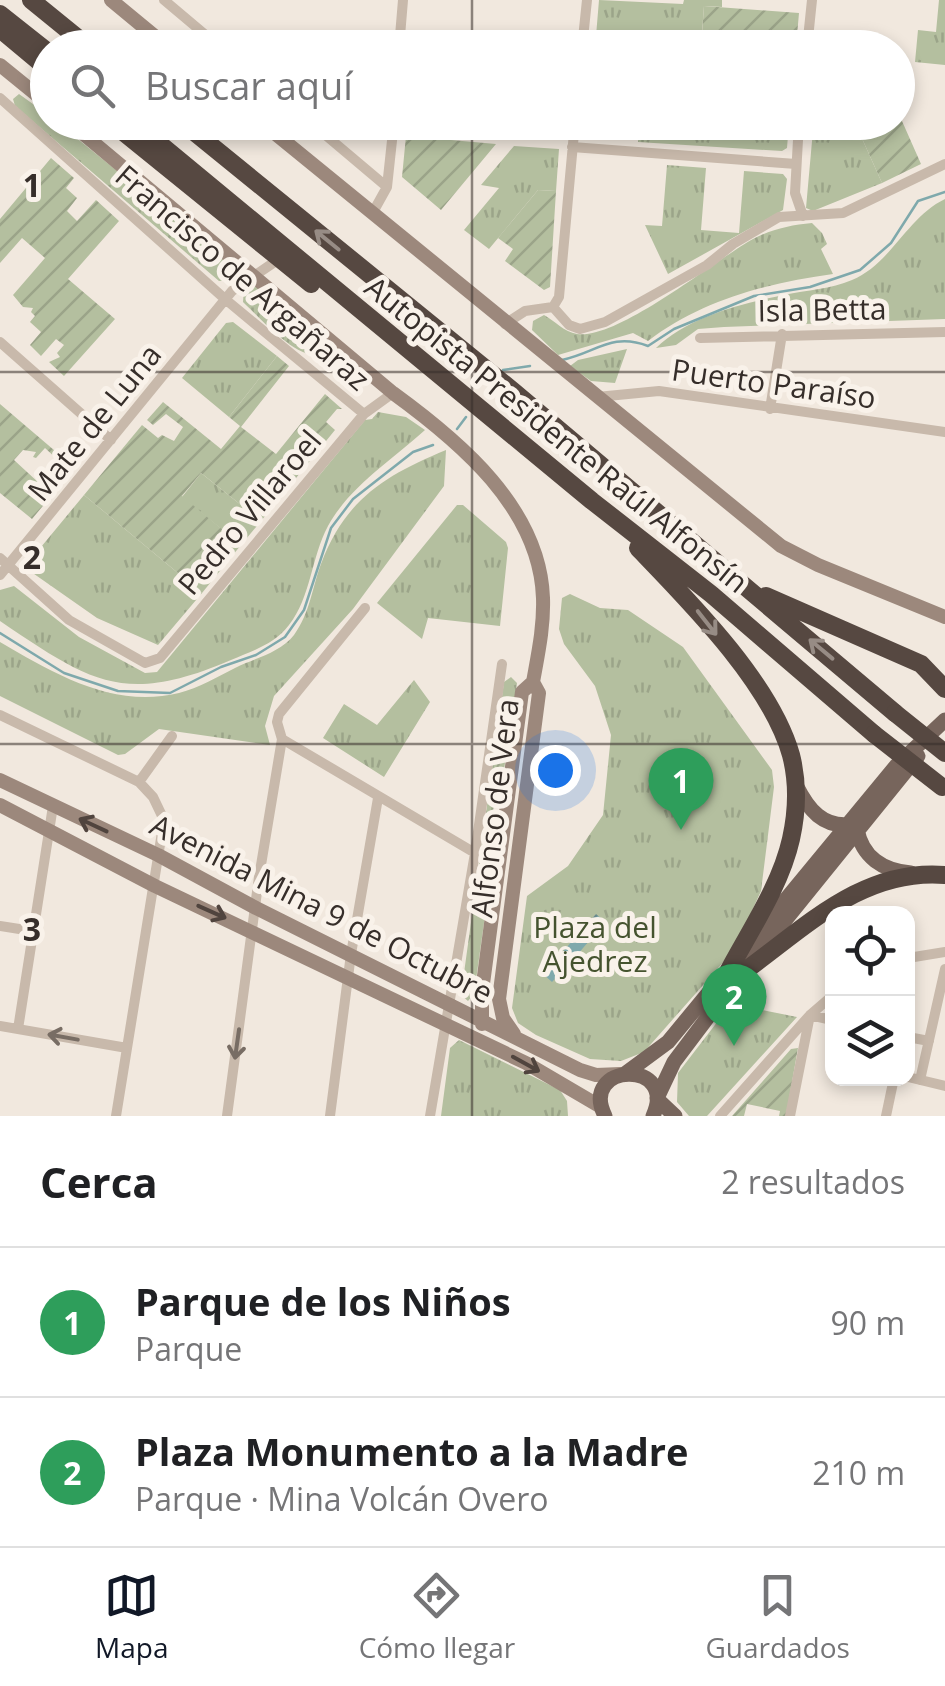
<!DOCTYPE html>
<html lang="es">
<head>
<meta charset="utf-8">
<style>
  :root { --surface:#fff; --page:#f2f2f2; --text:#202124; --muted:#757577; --line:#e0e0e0; --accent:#111827 }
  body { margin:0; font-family:"Open Sans",sans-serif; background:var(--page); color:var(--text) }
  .controls { position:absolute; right:30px; bottom:30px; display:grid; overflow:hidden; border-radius:20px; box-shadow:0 5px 15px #0003 }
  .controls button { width:90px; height:90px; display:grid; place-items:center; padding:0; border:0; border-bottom:2px solid var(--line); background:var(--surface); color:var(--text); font:50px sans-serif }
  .you { position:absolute; left:555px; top:770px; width:35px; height:35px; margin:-25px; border:8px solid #fff; border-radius:50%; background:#1a73e8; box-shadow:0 0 0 15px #1a73e833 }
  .badge { display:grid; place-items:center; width:65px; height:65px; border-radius:50%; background:var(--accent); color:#fff; font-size:32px; font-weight:700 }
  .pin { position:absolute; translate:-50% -82px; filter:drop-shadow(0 2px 5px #0008) }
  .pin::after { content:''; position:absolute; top:52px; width:35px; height:30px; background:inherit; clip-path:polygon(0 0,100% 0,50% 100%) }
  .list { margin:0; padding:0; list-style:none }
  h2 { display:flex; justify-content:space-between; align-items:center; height:130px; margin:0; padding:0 40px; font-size:42px }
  h2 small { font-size:32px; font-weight:400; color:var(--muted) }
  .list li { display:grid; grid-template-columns:65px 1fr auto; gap:30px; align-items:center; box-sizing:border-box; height:150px; padding:0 40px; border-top:2px solid var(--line) }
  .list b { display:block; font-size:38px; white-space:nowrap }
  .list p { margin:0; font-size:32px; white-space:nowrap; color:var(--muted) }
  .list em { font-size:32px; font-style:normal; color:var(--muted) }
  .icon { flex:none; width:55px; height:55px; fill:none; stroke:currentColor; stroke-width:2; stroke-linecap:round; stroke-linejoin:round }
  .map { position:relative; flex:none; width:945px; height:1116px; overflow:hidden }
  .search { position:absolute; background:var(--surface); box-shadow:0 5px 15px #0003; left:30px; right:30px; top:30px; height:110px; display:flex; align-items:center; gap:25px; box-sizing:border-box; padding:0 35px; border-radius:55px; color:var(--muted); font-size:38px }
  .sheet { height:430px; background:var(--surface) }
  nav { display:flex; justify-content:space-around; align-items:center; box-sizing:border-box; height:140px; border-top:2px solid var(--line); background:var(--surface); font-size:28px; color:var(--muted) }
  nav a { display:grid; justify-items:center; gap:5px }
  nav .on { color:var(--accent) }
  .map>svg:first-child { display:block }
  .grass { fill:url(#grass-tufts) }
  .garden { fill:url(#garden-furrows) }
  .water { fill:url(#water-waves) }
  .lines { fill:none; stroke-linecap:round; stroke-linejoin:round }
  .stream { stroke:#7fa9ac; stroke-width:2.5 }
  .street { stroke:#c8b9ab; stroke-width:10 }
  .secondary { stroke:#9c887c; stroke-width:14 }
  .primary { stroke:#77655c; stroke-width:15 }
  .highway { stroke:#564841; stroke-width:18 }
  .highway-bridge { stroke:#564841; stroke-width:18 }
  .oneway { stroke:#978c85 }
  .oneway2 { stroke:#50443e }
  .oneway3 { stroke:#786d64 }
  .grid { fill:none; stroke:#362e2a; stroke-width:2.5; stroke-opacity:0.55 }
  .labels { text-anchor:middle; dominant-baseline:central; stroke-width:10; stroke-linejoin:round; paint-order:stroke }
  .street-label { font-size:30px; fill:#362e2a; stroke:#f9f2ea }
  .park-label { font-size:30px; fill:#45532f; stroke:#f9f2ea }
  .grid-label { font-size:32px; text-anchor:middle; font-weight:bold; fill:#362e2a; stroke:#f9f2ea; stroke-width:10; stroke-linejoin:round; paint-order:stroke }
</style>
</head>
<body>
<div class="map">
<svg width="945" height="1116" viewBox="0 0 945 1116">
  <defs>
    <pattern id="grass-tufts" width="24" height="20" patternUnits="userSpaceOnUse" patternTransform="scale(2.5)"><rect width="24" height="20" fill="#b4bf9f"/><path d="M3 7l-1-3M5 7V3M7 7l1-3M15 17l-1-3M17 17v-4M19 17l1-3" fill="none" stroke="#9ba489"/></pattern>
    <pattern id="garden-furrows" width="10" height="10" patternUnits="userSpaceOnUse" patternTransform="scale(2.5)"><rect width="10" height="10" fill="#b4bf9f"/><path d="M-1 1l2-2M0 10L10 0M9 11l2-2" fill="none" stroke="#9ba489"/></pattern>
    <pattern id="water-waves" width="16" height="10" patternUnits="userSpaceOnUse" patternTransform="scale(2.5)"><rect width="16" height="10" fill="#7fa9ac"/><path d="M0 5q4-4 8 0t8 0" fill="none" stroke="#698a8c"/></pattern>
  </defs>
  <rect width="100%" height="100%" fill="#f1e8de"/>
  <!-- grass -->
  <path class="grass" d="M599,0L683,4L684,0H722V7L704,6L701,45L596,36Z
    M939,0H945V65L915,62L918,30L936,32Z
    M19,94L47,114L48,122L58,123L233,265L236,273L232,280L219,281L15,106L13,99Z
    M639,123V122L789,123L787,148L782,151L638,142Z
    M813,130L860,134L882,183L813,211L806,208Z
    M514,146L559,149L556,191L538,190L489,249L464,230L499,188L481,185Z
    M667,165L706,168L701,230L739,233L744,171L783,174L787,179L783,210L668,274L645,225L662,226Z
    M945,199V319L724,327L698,329L676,345L656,348C688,317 742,303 784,295C807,290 831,289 852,280C891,264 907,217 945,199Z
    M812,223L822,233L827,244L821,249L833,274C767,283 701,300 648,341L633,333L558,355L532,330L533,321L544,315C555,321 564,332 577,334C618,340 715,260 753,239C772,229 791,225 812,223Z
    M256,284L320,339L319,356C293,356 262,320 243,302L244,288Z
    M233,322L277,356L229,417L182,378L226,323Z
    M627,349L615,383L591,381L570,366L578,360Z
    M378,412L406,417L425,430C392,460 350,486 328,526C311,558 311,597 289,625C275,644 252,651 231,660C124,706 90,682 0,621V590L14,586L79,637L145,673L157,672L365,420L372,419Z
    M446,450L444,486L353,609L274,696L265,726L270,745L159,729L125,754L118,755L0,696V642C55,674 113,709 179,693C199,688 217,677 235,668C255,658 280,653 294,635C310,613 312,588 321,564C345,499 386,475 446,450Z
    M201,473L261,521L241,545L182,497Z
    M84,495L202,593L158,645L97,618L27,569V564Z
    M457,505H463L506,542L508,548L500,626L428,618L422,639L377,603Z
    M570,594L600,608L628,610L683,647L772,770L774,787L761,891L734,950L644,1052L621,1061L590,1059L536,1035L518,1023L512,1008L527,896L568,866L603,815L611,735L595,686L564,644L559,629L562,598Z
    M511,677L517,683L499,803L494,805L489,838L494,844L493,859L474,994L468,1001L461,995L504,682Z
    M414,680L430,702L384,777L323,738L344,704L377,725Z
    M731,1004L797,1017L707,1116H689L677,1102L678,1073Z
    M459,1040L560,1090L567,1101L568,1116H441L450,1048Z"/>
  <!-- garden -->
  <path class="garden" d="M704,6L799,13L796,47L701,48Z
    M898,112L921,164L882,183L860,134L813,130V123L898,122Z
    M406,136L496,144L441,210L402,177Z
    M51,158L74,178L66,188L77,198L67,211L77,221L96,200L119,221L68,279L115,319L64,376L49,362L60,357L57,353L64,345L56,339L41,356L30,345L41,332L30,322L35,316L31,312L33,308L23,307L13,295L45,258L22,238L0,263V219Z
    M538,190L556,191L550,287L544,290L505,261L513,249L498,238Z
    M277,356L289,366L241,427L276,454L325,394L342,409H337L326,422L335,430L261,521L201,473L182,496L241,545L202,593L84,495L142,425L158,438L162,435L174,441L183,427L166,414L153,425L147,420L163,402L221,449L240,426L229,417Z
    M0,404L75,468L62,483L57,478L65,467H60V462L45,448L36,458L33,457L36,452L23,450L14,460L52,495L32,519L0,493Z
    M798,1048L786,1116H779L780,1111L747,1104L744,1116H732L791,1049Z"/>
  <!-- water -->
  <path class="water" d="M596,914L605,922C587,944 572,961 552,982L543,974Z"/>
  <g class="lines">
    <!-- stream -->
    <path class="stream" d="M562,360C596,353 611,332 648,346L674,329L754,296L810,287L860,270L891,243L918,201L945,192
      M503,370L530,366
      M457,429L466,417
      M0,633L64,673L118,691L170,693L221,667L256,655L285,637L304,610L331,528L353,499L413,452L433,445"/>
    <!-- street -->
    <path class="street" d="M164,0L221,48
      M399,48L403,0
      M582,48L587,0
      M807,48L812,0
      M0,98L225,299L364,414
      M310,122L387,187
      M799,122L795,193L803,216
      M572,147L796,164
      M372,214L387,187L394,122
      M553,307L569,325L580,329L605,322L707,265L733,244L779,217L843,213L945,164
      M505,324L525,311L553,307L559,297L575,122
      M700,338L945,332
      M0,342L111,440
      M597,397L659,391L945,432
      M770,409L782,334
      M0,558L69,620L145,663L160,658L364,414L393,393
      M0,575L232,291L279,259
      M0,715L139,782L153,797L164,820L116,1116
      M282,739L475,853
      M139,782L172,736
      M0,926L32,931
      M908,958L945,952
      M0,1026L127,1048
      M18,1029L53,806
      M908,1037L929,1041
      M908,1077L945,1086
      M920,1080L945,969
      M227,1116L259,877L282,739L277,722L279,714L365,608
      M330,1116L351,954L378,798
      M430,1116L475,853L502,664
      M720,1116L810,1015L832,996
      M790,1116L810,1015L832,1020
      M886,1116L894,1078"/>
    <!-- secondary -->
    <path class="secondary" d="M111,0L169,48
      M0,65L48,104
      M69,122L393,393C459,441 540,508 543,598C544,627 538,654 533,682
      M261,122L781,546L818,565L945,617
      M0,780L158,855L256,908L580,1070L596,1075L621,1074
      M0,805L155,886L526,1063L601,1107
      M482,1024V991L522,692L533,682
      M514,1034L503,1018L499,999L539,693L533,682"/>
    <!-- primary -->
    <path class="primary" d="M796,785C808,809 823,829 853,824
      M857,829C862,857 883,871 911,873
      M626,1073L668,1042L896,766L945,720
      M657,1098L674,1062L723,997L918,756
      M658,1100L675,1116
      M605,1116C578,1062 679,1059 653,1116"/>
    <!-- highway -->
    <path class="highway" d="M31,0L90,48
      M0,14L48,52
      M0,29L48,69
      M111,122L311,284
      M133,122L592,501L711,594L874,734
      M182,122L513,391L895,713
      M638,548C689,601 771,683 791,755C798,782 797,812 791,839C781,884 751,929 729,970
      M766,596L921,664L945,689
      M742,973C805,928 862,868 945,875"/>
    <!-- highway-bridge -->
    <path class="highway-bridge" d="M895,713L945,753
      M874,734L942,787"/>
  </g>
  <!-- one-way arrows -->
  <defs><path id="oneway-shaft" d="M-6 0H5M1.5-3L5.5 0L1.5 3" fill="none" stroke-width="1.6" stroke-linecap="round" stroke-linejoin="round" transform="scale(2.5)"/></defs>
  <g class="oneway">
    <use href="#oneway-shaft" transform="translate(327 240) rotate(-141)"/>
    <use href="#oneway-shaft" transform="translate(707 623) rotate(52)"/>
    <use href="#oneway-shaft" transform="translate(821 649) rotate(-140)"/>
  </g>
  <g class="oneway2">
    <use href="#oneway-shaft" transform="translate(93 825) rotate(-155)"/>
    <use href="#oneway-shaft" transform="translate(212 912) rotate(24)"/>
    <use href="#oneway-shaft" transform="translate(526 1064) rotate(29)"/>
  </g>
  <g class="oneway3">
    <use href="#oneway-shaft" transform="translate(63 1037) rotate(-170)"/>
    <use href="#oneway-shaft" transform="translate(237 1044) rotate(98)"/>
  </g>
  <!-- grid -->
  <path class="grid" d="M472,0V48M472,122V1116M0,372H945M0,744H945"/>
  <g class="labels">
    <!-- street labels -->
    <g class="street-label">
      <text transform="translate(243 277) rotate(41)">Francisco de Argañaraz</text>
      <text transform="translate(822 309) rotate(-1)">Isla Betta</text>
      <text transform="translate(774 383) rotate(8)">Puerto Paraíso</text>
      <text transform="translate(94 422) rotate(-51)">Mate de Luna</text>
      <text transform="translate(557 434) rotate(39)">Autopista Presidente Raúl Alfonsín</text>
      <text transform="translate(249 512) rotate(-50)">Pedro Villaroel</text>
      <text transform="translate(494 808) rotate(-83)">Alfonso de Vera</text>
      <text transform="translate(322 908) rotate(27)">Avenida Mina 9 de Octubre</text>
    </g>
    <!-- park labels -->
    <g class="park-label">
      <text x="595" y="926">Plaza del<tspan x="595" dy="34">Ajedrez</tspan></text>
    </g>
  </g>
  <g class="grid-label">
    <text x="32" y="197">1</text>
    <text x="32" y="569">2</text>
    <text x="32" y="941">3</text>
  </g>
</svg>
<div class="controls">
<button><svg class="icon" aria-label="locate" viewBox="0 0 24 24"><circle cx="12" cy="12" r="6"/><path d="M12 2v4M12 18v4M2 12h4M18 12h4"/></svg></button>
<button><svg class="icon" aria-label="layers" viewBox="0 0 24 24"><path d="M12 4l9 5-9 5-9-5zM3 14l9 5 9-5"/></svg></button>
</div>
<div class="you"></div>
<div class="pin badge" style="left:681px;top:830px;background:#2e9e5b">1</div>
<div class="pin badge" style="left:734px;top:1046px;background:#2e9e5b">2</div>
<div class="search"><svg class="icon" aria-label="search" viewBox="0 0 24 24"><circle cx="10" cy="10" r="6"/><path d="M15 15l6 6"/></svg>Buscar aquí</div>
</div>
<section class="sheet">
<h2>Cerca<small>2 resultados</small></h2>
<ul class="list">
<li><span class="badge" style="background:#2e9e5b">1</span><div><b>Parque de los Niños</b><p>Parque</p></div><em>90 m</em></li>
<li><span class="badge" style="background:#2e9e5b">2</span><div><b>Plaza Monumento a la Madre</b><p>Parque · Mina Volcán Overo</p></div><em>210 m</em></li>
</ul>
</section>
<nav>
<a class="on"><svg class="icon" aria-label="map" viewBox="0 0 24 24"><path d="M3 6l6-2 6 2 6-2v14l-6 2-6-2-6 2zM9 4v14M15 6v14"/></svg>Mapa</a>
<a><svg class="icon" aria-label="directions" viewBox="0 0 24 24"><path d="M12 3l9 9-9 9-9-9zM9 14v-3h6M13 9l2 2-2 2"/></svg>Cómo llegar</a>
<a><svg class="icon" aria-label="saved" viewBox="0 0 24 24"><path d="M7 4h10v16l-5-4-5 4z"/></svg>Guardados</a>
</nav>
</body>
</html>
